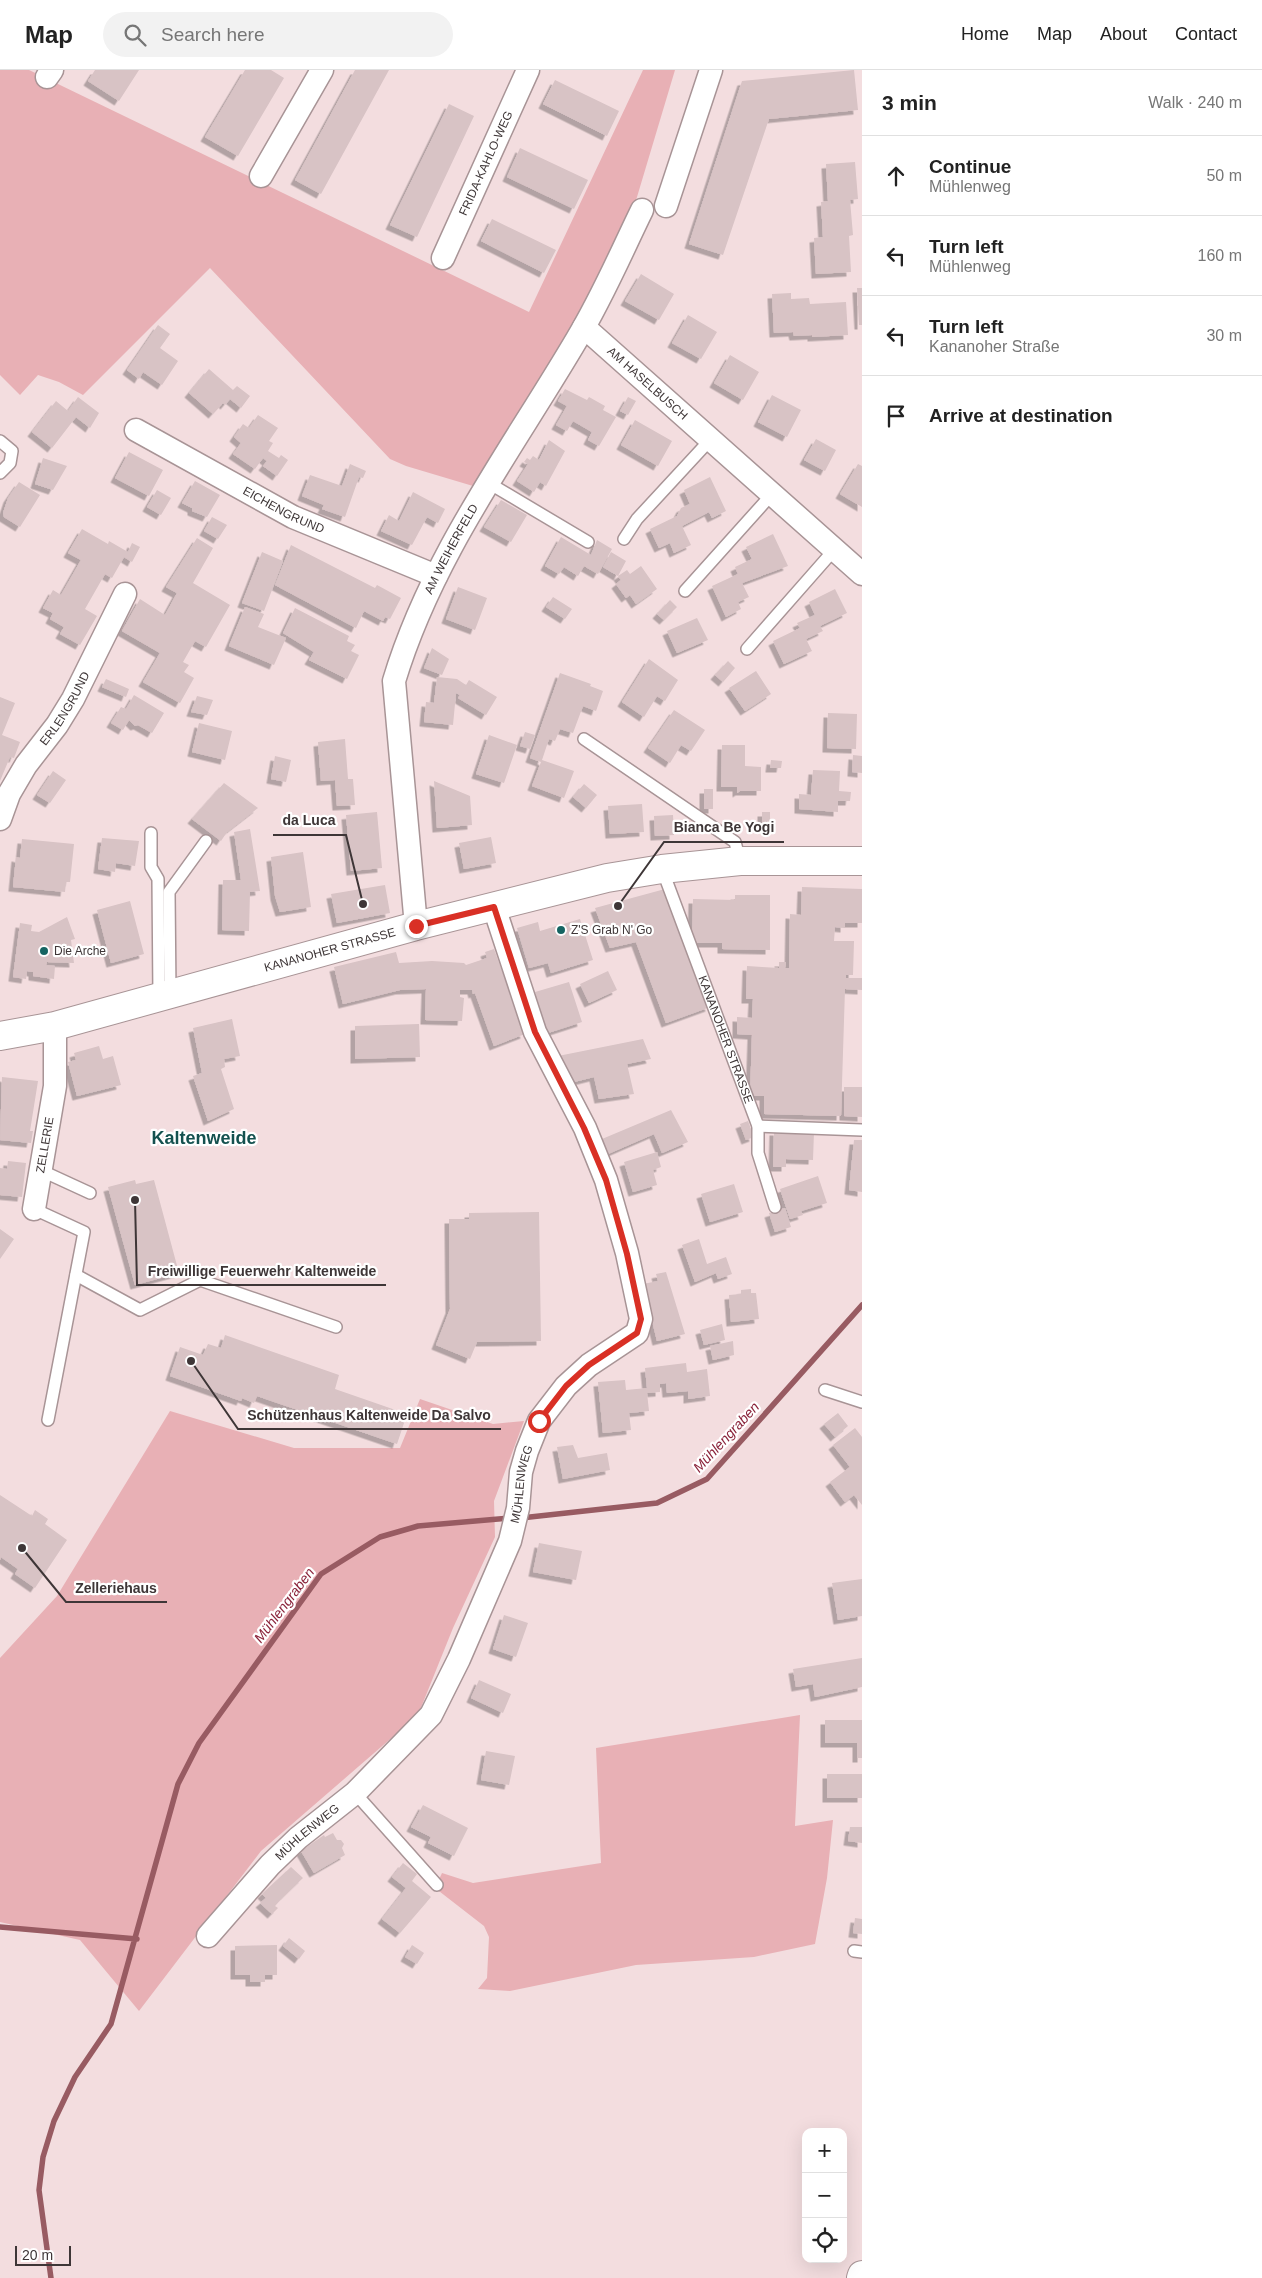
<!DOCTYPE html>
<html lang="en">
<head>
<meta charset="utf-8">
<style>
  :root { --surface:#fff; --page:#f2f2f2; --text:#222; --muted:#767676; --line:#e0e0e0 }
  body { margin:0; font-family:Arial,sans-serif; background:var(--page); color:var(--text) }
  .controls { position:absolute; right:15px; bottom:15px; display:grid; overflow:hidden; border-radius:10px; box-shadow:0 5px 20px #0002 }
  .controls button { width:45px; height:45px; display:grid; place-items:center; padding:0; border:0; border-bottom:1px solid var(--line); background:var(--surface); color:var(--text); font:25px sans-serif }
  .scale { position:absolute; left:15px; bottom:12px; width:56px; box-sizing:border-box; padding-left:5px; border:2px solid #3e3637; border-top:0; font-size:14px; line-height:18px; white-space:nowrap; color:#3e3637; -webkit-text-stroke:4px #fff; paint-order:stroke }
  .stop { position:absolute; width:15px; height:15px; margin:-11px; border:4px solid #d93025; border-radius:50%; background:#fff }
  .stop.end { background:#d93025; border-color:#fff; box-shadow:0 1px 5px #0008 }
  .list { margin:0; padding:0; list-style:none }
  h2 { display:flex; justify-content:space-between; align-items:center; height:65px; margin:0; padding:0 20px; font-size:21px }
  h2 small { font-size:16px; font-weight:400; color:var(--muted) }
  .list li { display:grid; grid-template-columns:32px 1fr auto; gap:15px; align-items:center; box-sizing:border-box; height:80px; padding:0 20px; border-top:1px solid var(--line) }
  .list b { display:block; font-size:19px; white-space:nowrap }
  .list p { margin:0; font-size:16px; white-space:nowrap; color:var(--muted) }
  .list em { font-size:16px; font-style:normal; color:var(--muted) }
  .icon { flex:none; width:28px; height:28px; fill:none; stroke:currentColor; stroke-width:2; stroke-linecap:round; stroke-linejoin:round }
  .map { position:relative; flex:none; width:862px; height:2208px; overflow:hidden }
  header { display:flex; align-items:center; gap:30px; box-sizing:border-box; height:70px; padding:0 25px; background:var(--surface); border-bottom:1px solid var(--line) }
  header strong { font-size:24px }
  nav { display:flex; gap:28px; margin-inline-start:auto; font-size:18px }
  .search { width:350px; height:45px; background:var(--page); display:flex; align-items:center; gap:12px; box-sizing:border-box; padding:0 18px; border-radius:28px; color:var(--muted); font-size:19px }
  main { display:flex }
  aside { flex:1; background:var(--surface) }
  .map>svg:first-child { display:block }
  .green { fill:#e8b0b5 }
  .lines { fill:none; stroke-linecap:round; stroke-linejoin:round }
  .stream { stroke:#985b62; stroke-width:5.5 }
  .building { fill:#d8c3c5; filter:url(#shadow) }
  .service-casing { stroke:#a89496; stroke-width:14 }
  .minor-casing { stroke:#a89496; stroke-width:25 }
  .tertiary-casing { stroke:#a89496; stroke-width:30 }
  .secondary-casing { stroke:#a89496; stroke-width:30 }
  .service { stroke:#fff; stroke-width:11 }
  .minor { stroke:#fff; stroke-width:22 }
  .tertiary { stroke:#fff; stroke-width:28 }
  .secondary { stroke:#fff; stroke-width:28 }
  .route { stroke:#d93025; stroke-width:6 }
  .poi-dot { fill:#156462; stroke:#fff; stroke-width:2 }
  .labels { text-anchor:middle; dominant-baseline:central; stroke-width:4.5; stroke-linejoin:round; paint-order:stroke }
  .street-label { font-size:12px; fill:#3e3637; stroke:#fff }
  .poi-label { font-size:12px; fill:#3e3637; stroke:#fff; text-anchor:start }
  .water-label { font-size:14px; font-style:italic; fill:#8a233a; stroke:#fff }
  .district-label { font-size:18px; font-weight:bold; fill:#14514f; stroke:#fff }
  .leader { fill:none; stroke:#3e3637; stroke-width:2 }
  .callout-dot { fill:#3e3637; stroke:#fff; stroke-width:2 }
  .callout-label { font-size:14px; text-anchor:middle; font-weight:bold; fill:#3e3637; stroke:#fff; stroke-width:4.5; stroke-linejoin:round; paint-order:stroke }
</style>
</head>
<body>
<header>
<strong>Map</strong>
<div class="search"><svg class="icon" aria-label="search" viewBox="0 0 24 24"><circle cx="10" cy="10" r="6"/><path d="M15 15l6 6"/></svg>Search here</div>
<nav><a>Home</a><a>Map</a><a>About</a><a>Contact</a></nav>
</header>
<main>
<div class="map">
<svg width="862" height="2208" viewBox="0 0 862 2208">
  <defs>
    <filter id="shadow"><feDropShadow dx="-4.5" dy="4.5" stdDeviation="0" flood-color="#0004"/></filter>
  </defs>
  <rect width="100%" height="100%" fill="#f3dddf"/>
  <!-- green -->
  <path class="green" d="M0,0H29L529,242L643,0H675L634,137L570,260L473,416L406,396L390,389L210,198L83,325L59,312L38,305L20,325L0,305Z
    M420,1329L493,1354L524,1351L494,1431L495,1467L453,1558L418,1645L261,1781L139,1941L80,1870L0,1852V1588L57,1526L170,1341L294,1378H400Z
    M800,1645L795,1756L833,1750L827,1808L815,1874L754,1887L636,1895L510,1921L478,1919L487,1908L489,1867L484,1856L435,1818L442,1803L473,1813L601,1793L596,1678Z"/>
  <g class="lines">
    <!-- stream -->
    <path class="stream" d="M521,1448L657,1433L707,1409L862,1235
      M0,1857L137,1869
      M51,2208L39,2120L43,2087L54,2051L75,2007L111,1954L178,1714L199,1673L321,1504L380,1467L418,1456L510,1448"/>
  </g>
  <!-- building -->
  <path class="building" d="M95,0H139L119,31L88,11Z
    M245,0H271L284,8L238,86L205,67Z
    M355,0H389L321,124L295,110Z
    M854,0L858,40L769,49L723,185L689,174L742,11Z
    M555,10L619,41L607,66L543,34Z
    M449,34L474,46L417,167L390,155Z
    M520,78L588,110L574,139L507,107Z
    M855,92L858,129L850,130L853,165L849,166L851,202L816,204L814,168L823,167L821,132L828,131L826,94Z
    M492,149L556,180L544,203L481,171Z
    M641,204L674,224L659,250L625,231Z
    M857,218H862V255H859Z
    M791,223V229L809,228L810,234L846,232L848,265L812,267V265L794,266L793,262L774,263L772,224Z
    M688,245L717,262L701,289L672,273Z
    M158,255L170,264L160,278L178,291L162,315L143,302L139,309L127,300Z
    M730,285L759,302L743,330L714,313Z
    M209,299L233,320L237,316L250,326L241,338L230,329L225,335L223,333L213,344L189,323Z
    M565,319L587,330L589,327L605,336L603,340L616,347L599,376L588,370L592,362L573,351L567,361L556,355L567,336L558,331Z
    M772,325L801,340L787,367L758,352Z
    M78,327L99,343L90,358L76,347L52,378L32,362L56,331L68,341Z
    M628,327L636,331L628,345L620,341Z
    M258,345L278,358L269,371L273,373L268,381L279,388L281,385L288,390L277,406L263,396L267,391L263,388L255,399L233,384L241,373L234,367L243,354L249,358Z
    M635,350L672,371L658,396L621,375Z
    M816,369L836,380L825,401L804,390Z
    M549,370L565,381L546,416L540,412L534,422L517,411L528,394L524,392L527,388L530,390L533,386L539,390Z
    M129,382L163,400L149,426L115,408Z
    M43,388L67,396L53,420L35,414Z
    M350,394L366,401L363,408L359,407L345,447L322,439L324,435L302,426L310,405L342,416Z
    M858,394L862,396V437L840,424Z
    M710,407L726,441L712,448L709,442L682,456L691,475L674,483L670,473L659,478L650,459L677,446L681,438L690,434L684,420Z
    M195,411L220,425L207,447L192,441V438L182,433Z
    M19,412L40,425L20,457L4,447L3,443L8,428Z
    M157,420L171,428L161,445L147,437Z
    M413,422L445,439L438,453L427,447L412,475L381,461L389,445L399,451Z
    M501,430L527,445L511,472L484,457Z
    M212,447L227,455L218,469L204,461Z
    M82,459L108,474L109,471L128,482L132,473L140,477L132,492L124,487L112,508L105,504L85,539L97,546L80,575L60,564L64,557L50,549L53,543L43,538L53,520L61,525L81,490L68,483Z
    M773,464L788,496L742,513L749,527L738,532L741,539L726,547L712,516L738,504L735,497L752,489L746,477Z
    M561,467L591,485L597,470L612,479L598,504L584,496L578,506L564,497L559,504L545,496Z
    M197,468L213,478L193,513L230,535L206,577L195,571L183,592L189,595L184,602L194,608L180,633L143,612L160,583L122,561L140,529L165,545L177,523L166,517Z
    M291,475L375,518L377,515L401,528L390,549L385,547L383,551L364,541L356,558L275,515Z
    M262,482L283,491L264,541L242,533Z
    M611,482L626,491L618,506L603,497Z
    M641,496L657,519L636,534L630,525L626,528L616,514L621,510L618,506L627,500L630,504Z
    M458,517L487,528L475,560L446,549Z
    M835,519L847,543L820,556L823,561L806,569L812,581L784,594L773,571L800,558L797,553L815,545L809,532Z
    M553,527L572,539L565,549L546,537Z
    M670,530L677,537L664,550L657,544Z
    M245,537L264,544L258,557L286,568L274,595L229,576Z
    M295,538L349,566L347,571L355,575L351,581L359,585L347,609L309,590L314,582L283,563Z
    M697,548L708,570L677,583L667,561Z
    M432,578L449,589L442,605L424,598Z
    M649,589L678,610L665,631L657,626L644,647L622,632Z
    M728,591L735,598L723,612L715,605Z
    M756,601L771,624L745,641L729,618Z
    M560,603L591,614L590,616L603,621L596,641L583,636L573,663L560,659L555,671L549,669L542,690L574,701L564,728L532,716L541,692L530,688Z
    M437,607L457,609L466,615L469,610L497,627L486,645L458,628L460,625L456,623L453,655L424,652L426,632L434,633Z
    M106,609L129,619L126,627L102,617Z
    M134,625L164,643L152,663L138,655L135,656L129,650L123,660L111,653L121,637L126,639Z
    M197,626L213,630L207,645L191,642Z
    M0,627L15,633L2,665L20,672L14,688L10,687L0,711Z
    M674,640L705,660L691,681L681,675L670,693L648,678Z
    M828,643L857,644L856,679L827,678Z
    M199,653L232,661L225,690L192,682Z
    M525,662L535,665L530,679L520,676Z
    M489,665L517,675L504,713L476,704Z
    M345,669L348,709H353L355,735L337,736L335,710L321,711L318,672Z
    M722,675H745V696L761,697V721H740L737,723V717H721Z
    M853,685L862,686V703L852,702Z
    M275,686L291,690L286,712L271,709Z
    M771,690L782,691L781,698H770Z
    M813,700L840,701L839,721L851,722L850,731H838V742L799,739V724L811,725Z
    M53,701L66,710L50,733L37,725Z
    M434,711L470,726L472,755L437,758Z
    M224,713L258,738L227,762L221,771L192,749Z
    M584,714L597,725L586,738L573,727Z
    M704,719H713V739H704Z
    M642,734L644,762L610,764L608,736Z
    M377,742L382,798L351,801L346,745Z
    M762,742H770V758H762Z
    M673,745L674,765L655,766L654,746Z
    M250,759L260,821L250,822L249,861L222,860L223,810H241L234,762Z
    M491,767L496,793L464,799L459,773Z
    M102,768L139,771L135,796L116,793L115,802L98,799Z
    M22,769L74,774L70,812H66L65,822L13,817L16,787L20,788Z
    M303,782L311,837L280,842L275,826L271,787Z
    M385,815L390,843L337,853L331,824Z
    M802,817L862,819V853H845V858L835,857L834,871H854L853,905H846V908H862V920L845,919L841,1046L764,1044V1026H750L752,965L737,964V947L752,948L753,929H746L747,896L779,898V892H786L785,898H789L790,844L801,845Z
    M665,819L710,937L666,953L636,872L610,878L595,838Z
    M735,825H770V880L722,879V873H692L693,829L735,830Z
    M130,831L144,884L111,893L97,840Z
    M67,847L75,869L71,870L74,893L47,892L46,895L55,896L54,909L33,906V902L27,901L26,909L13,907L20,853L32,855L31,861L39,862Z
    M580,849L593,890L551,903L548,893L529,898L517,858L538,852L540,861Z
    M494,879L525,964L494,976L475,923L473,924L472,920H460V927L464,928L462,951L425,950L426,919L400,920L343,934L334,897L396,882L399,893L432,891L464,893L466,895L487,888L485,882Z
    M608,901L617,920L589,933L580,914Z
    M569,912L582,952L548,963L535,922Z
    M232,949L240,986L224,989L225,997L221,999L234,1039L208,1051L193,1006L202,1003L193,958Z
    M419,954L420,987L355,989V956Z
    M643,969L651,989L627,994L634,1024L599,1029L594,1007L570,1013L558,986Z
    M99,976L103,989L113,986L121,1015L77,1026L68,992L76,990L74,983Z
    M2,1007L38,1011L30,1061H33L31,1073L0,1070Z
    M844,1017H862V1047L844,1046Z
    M671,1040L688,1072L662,1083L654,1064L608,1084L602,1069Z
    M748,1051L754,1067L746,1070L740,1054Z
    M774,1061L814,1062L813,1090L786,1089V1097H773Z
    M854,1070H862V1122L849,1120Z
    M657,1082L661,1097L653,1100L657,1115L633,1122L624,1092Z
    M8,1091L26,1093L22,1127L0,1125V1098L7,1099Z
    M818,1106L827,1133L801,1141L803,1145L790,1149L780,1119Z
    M135,1110L136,1114L154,1110L179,1203L135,1215L108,1117Z
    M734,1114L743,1142L710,1152L701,1124Z
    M785,1138L791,1157L775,1162L769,1143Z
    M539,1142L541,1271L477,1272L470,1289L436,1275L450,1239L449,1149H469V1143Z
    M0,1159L14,1169L0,1189Z
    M699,1169L707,1194L726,1187L732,1204L718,1209L716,1203L695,1212L682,1175Z
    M666,1202L685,1264L657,1271L643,1214L658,1211L656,1204Z
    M751,1219V1223H756L759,1249L731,1252L729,1225L741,1224V1220Z
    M722,1254L725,1270L704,1275L700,1260Z
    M225,1265L339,1305L335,1319L407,1344L397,1374L257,1326L254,1333L242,1328L241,1331L170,1306L180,1277L203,1285L208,1274L221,1278Z
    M733,1271L734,1285L713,1290L710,1276Z
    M686,1293L687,1302L707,1299L710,1326L688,1329V1321L667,1323L666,1313L660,1314V1322L647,1323L649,1341L629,1343L631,1360L603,1363L598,1312L625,1310L626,1320L647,1318L645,1298Z
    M838,1343L848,1356L835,1367L824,1354Z
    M855,1358L862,1367V1435L854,1425L845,1432L830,1412L850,1397L833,1375Z
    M573,1375L578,1388L607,1383L610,1400L563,1409L557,1377Z
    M0,1425L32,1446L35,1440L48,1449L45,1454L67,1470L35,1518L15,1504L18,1499L1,1487L0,1490Z
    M539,1473L582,1481L576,1510L533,1502Z
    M862,1509V1546L838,1550L832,1513Z
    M504,1545L528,1553L516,1587L493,1579Z
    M862,1588V1617L815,1627L813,1614L796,1617L793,1599Z
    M479,1610L511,1624L503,1643L471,1628Z
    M825,1650H862V1688H857V1673H825Z
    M486,1681L515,1686L509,1715L481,1710Z
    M827,1704H862V1728H827Z
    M423,1735L468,1758L454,1786L428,1773L431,1767L411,1757Z
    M850,1757H862V1773L848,1771Z
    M333,1763L337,1770H341L344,1774L342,1778L345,1785L314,1803L301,1781L324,1765L325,1767Z
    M403,1793L417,1804L412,1811L431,1827L400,1863L382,1849L406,1818L392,1807Z
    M291,1797L303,1808L281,1829L275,1836L278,1838L272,1844L260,1833L266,1828L262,1824Z
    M855,1848L862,1849V1864L853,1863Z
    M289,1868L305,1881L299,1889L283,1876Z
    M277,1875V1905H265V1912H250V1905H235V1876Z
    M412,1875L424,1883L417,1894L405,1887Z"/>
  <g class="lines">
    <!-- service casing -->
    <g class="service-casing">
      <g id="service">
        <path d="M0,371L12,381L10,393L0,403"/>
        <path d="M487,412L588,472"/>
        <path d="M624,469L637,449L710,370"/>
        <path d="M685,521L772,424"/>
        <path d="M747,579L834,480"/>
        <path d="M584,669L735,772L740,791"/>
        <path d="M151,763V797L158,809L159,928"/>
        <path id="s1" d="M662,799L758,1056V1083L775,1137"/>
        <path d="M170,924L169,822L206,771"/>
        <path d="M758,1056L862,1060"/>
        <path d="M40,1100L90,1123"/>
        <path d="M34,1139L84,1162L48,1350"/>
        <path d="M76,1205L140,1240L200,1210L336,1257"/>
        <path d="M825,1320L862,1332"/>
        <path d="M355,1723L437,1815"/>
        <path d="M854,1881L862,1882"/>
      </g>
    </g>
    <!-- minor casing -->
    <g class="minor-casing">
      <g id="minor">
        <path d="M47,7L52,0"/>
        <path d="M261,106L322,0"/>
        <path d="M666,136L711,0"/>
        <path id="s2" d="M443,188L528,0"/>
        <path id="s3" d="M584,257L862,504"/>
        <path id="s4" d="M136,360L293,447L436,506"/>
        <path id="s5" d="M0,749L9,724L26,695L57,655L73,629L125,524"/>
        <path id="s6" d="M416,856L394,611C432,485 511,381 577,269C602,228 621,183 642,140"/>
        <path id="s7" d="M34,1139L55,1016V956"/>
        <path id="s8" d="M208,1866L270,1795L298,1768L355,1723L431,1645L459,1589L510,1471L518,1438L521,1402L527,1381L539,1351L566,1316L589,1295L637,1263L641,1249L627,1183L606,1110L585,1058L535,962L494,837"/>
      </g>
    </g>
    <!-- tertiary casing -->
    <g class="tertiary-casing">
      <g id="tertiary">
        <path id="s9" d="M0,966L55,956L416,856L607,808L662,799L740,791H862"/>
      </g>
    </g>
    <!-- secondary casing -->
    <g class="secondary-casing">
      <path id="secondary" d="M861,2208L862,2205"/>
    </g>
    <!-- service -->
    <use href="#service" class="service"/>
    <!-- minor -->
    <use href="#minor" class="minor"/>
    <!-- tertiary -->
    <use href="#tertiary" class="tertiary"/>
    <!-- secondary -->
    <use href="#secondary" class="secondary"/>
  </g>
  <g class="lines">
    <!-- route -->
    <path class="route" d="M416,856L494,837L535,962L584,1058L606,1110L627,1184L641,1249L637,1263L589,1295L566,1316L539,1351"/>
  </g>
  <!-- markers -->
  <g class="poi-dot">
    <circle cx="561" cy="860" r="5"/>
    <circle cx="44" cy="881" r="5"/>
  </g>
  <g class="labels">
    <!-- street labels -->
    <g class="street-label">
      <text stroke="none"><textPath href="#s2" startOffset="104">FRIDA-KAHLO-WEG</textPath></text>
      <text stroke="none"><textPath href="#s3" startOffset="85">AM HASELBUSCH</textPath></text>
      <text stroke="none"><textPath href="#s4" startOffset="168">EICHENGRUND</textPath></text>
      <text stroke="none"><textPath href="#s6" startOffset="390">AM WEIHERFELD</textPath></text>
      <text stroke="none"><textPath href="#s5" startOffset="129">ERLENGRUND</textPath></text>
      <text stroke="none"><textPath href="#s9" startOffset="341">KANANOHER STRASSE</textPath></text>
      <text stroke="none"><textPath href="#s1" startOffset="182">KANANOHER STRASSE</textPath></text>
      <text stroke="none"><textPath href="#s7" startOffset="65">ZELLERIE</textPath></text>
      <text stroke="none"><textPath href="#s8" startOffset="564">MÜHLENWEG</textPath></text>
      <text stroke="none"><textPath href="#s8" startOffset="144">MÜHLENWEG</textPath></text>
    </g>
    <!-- poi labels -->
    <g class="poi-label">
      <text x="571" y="860">Z'S Grab N' Go</text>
      <text x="54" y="881">Die Arche</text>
    </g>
    <!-- water labels -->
    <g class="water-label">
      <text transform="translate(726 1367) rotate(-47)">Mühlengraben</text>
      <text transform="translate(284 1535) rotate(-53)">Mühlengraben</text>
    </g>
    <!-- district labels -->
    <g class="district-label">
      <text x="204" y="1068">Kaltenweide</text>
    </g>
  </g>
  <!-- callouts -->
  <path class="leader" d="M363 834L346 765H273M618 836L664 772H784M135 1130L137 1215H386M191 1291L238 1359H501M22 1478L66 1532H167"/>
  <g class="callout-dot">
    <circle cx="363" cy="834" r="5"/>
    <circle cx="618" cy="836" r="5"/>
    <circle cx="135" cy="1130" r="5"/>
    <circle cx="191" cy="1291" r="5"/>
    <circle cx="22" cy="1478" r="5"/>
  </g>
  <g class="callout-label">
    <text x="309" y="755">da Luca</text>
    <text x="724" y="762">Bianca Be Yogi</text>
    <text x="262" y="1206">Freiwillige Feuerwehr Kaltenweide</text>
    <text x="369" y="1350">Schützenhaus Kaltenweide Da Salvo</text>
    <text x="116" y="1523">Zelleriehaus</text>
  </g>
</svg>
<div class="controls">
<button>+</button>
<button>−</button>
<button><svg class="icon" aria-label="locate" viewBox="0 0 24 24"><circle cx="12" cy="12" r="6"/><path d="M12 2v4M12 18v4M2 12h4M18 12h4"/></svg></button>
</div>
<div class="scale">20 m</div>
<div class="stop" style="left:539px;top:1351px"></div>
<div class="stop end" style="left:416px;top:856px"></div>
</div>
<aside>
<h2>3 min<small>Walk · 240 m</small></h2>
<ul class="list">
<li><svg class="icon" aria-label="ahead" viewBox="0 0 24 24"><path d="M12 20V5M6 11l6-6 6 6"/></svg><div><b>Continue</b><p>Mühlenweg</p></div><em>50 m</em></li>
<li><svg class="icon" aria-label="left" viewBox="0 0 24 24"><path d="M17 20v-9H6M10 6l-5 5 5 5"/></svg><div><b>Turn left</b><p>Mühlenweg</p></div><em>160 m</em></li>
<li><svg class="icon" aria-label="left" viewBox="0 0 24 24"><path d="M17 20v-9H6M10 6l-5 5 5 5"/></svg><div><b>Turn left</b><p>Kananoher Straße</p></div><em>30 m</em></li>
<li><svg class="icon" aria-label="arrive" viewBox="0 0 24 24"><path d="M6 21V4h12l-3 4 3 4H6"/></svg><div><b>Arrive at destination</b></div></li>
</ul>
</aside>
</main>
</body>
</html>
